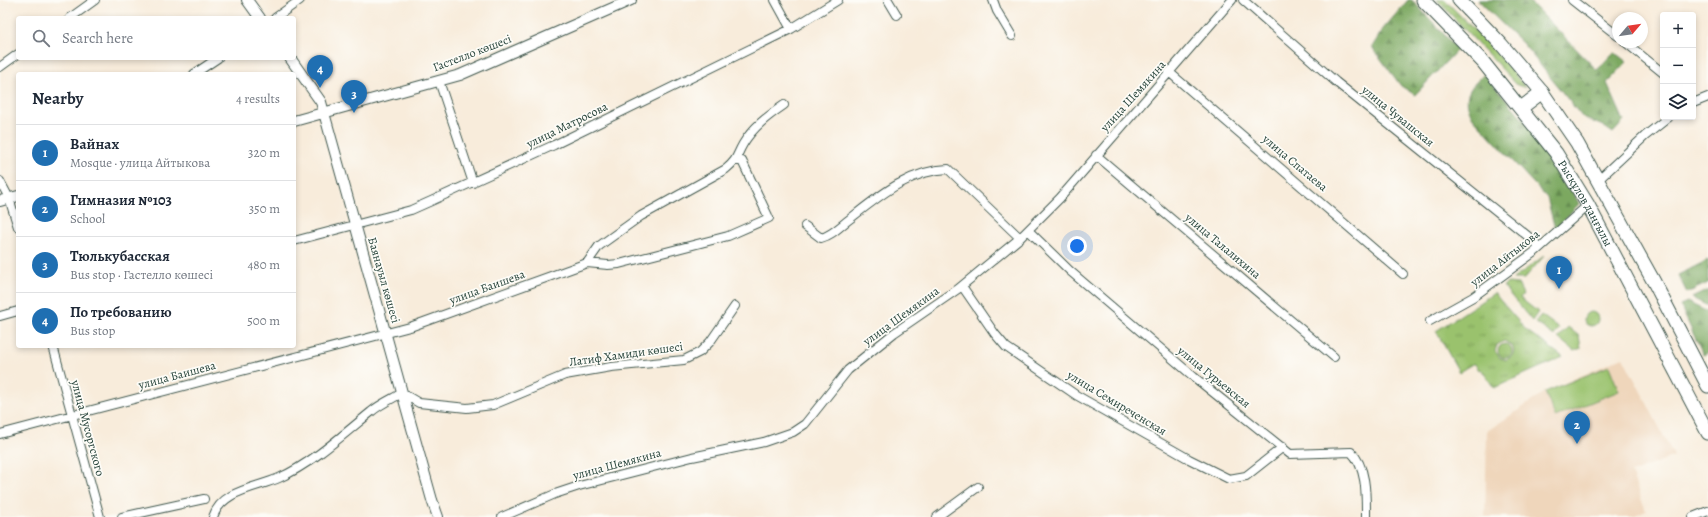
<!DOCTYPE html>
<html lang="en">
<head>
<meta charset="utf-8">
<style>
  :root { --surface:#fff; --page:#f6f6f7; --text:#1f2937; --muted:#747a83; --line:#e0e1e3; --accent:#1f6fb2 }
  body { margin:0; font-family:Alegreya,serif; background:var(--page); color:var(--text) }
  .controls { position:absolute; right:12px; top:12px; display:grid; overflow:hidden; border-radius:4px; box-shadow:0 2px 6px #0003 }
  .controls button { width:36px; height:36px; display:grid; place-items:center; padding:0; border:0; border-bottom:1px solid var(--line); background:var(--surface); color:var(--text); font:20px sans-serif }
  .compass { position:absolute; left:1612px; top:12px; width:36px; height:36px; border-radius:50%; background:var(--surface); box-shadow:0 2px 6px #0003; rotate:61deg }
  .you { position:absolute; left:1077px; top:246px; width:14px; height:14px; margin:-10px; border:3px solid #fff; border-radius:50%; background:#1a73e8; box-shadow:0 0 0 6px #1a73e833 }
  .badge { display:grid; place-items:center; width:26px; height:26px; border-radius:50%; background:var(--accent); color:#fff; font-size:13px; font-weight:700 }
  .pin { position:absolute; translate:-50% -33px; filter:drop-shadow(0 1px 2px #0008) }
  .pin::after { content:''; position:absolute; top:21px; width:14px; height:12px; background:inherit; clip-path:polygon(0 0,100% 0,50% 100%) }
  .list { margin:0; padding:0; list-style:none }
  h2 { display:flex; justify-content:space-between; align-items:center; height:52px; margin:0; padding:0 16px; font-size:17px }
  h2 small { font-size:13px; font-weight:400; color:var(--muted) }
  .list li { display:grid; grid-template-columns:26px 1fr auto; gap:12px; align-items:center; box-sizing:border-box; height:56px; padding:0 16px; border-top:1px solid var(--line) }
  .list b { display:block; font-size:15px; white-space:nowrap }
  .list p { margin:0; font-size:13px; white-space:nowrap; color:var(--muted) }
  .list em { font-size:13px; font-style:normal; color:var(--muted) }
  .icon { flex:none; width:22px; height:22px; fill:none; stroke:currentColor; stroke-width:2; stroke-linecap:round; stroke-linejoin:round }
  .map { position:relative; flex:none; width:1708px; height:517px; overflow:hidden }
  .search { position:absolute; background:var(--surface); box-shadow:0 2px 6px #0003; left:16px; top:16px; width:280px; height:44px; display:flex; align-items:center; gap:10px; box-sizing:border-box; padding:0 14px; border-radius:4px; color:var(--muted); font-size:15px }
  .panel { position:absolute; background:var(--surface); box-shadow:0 2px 6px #0003; left:16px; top:72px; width:280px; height:276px; border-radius:4px }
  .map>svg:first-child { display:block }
  .built { fill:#efd6bb }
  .grass { fill:url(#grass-tufts); stroke:#5c8050; fill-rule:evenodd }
  .forest { fill:url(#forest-firs); stroke:#4d724a }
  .green { fill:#9ac26d; stroke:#5c8050 }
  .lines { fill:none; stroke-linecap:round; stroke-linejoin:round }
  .minor-casing { stroke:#40574d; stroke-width:10 }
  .tertiary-casing { stroke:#40574d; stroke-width:12 }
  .primary-casing { stroke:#40574d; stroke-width:15 }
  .minor { stroke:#fff; stroke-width:8 }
  .tertiary { stroke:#fff; stroke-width:10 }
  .primary { stroke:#fff; stroke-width:13 }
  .labels { text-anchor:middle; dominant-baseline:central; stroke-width:3.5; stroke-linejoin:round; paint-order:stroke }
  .street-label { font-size:12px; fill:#1f3d34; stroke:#fdfcf7 }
</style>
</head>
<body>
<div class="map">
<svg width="1708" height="517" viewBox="0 0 1708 517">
  <defs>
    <pattern id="grass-tufts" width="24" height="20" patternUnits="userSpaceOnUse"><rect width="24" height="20" fill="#9ac26d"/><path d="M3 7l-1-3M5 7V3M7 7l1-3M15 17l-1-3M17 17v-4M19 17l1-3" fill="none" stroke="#7d9f5a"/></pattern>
    <pattern id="forest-firs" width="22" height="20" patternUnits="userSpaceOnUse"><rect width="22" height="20" fill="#7ba860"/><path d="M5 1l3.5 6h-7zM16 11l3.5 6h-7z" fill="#648a50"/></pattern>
  </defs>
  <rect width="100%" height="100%" fill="#fdfcf7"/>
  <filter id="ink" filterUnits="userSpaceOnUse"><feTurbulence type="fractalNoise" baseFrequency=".025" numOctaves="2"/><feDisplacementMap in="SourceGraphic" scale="8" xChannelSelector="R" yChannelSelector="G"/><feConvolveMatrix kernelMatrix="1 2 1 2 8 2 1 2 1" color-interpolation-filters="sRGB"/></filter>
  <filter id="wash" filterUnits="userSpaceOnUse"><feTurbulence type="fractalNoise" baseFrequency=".012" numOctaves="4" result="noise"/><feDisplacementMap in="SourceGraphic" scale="16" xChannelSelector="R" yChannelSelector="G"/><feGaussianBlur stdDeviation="0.9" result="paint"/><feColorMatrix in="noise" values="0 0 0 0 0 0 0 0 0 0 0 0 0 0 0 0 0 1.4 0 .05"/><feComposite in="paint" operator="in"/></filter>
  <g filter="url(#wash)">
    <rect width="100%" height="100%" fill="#f8ecdb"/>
    <!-- built -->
    <path class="built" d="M1623,357L1674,456L1631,473L1646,511L1633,517H1485L1487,431L1547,391Z"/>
    <!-- grass -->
    <path class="grass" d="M1437,0H1445L1495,51L1526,88L1517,85Z
      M1544,256L1524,279H1513Z
      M1508,283L1518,284L1523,294L1520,298L1538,312L1532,321L1503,286Z
      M1494,293L1526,330L1563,357L1494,388L1481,369L1479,370L1474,363L1459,372L1436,331ZM1504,341L1512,345L1514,351L1512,356L1506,360L1500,358L1495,351L1497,345Z
      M1584 319a7 7 0 1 1 14 0a7 7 0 1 1-14 0Z
      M1541,315L1559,328L1554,336L1535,322Z
      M1568,327L1579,336L1581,348L1574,351L1558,338Z
      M1498 351a7 7 0 1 1 14 0a7 7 0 1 1-14 0Z"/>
    <!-- forest -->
    <path class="forest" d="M1408,0H1412L1458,49L1415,95L1401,86L1372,47L1383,29Z
      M1478,0H1528L1597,70L1614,52L1627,62L1607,83L1624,121L1613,133L1603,126L1583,118L1524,45Z
      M1484,74C1519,114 1557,155 1579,204L1555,229L1547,198L1473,118C1461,96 1469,89 1484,74Z
      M1708,260V283L1687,293L1678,275Z
      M1708,290V306L1692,298Z
      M1687,302L1708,312V353L1703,355L1680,305Z"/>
    <!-- green -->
    <path class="green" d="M1609,366L1619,391L1555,417L1545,392Z"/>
  </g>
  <g filter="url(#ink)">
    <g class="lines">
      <!-- minor casing -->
      <g class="minor-casing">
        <path id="minor" d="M775,0L791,29
          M888,0L897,15
          M993,0L997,11L1012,36
          M1243,0L1336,82L1534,241L1539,248
          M1572,0L1618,36
          M70,18L95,0
          M275,18L300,0
          M1625,42L1663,73
          M0,67L18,54
          M1169,72L1403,274
          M194,74L218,58
          M439,81L473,183
          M1693,103L1708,97
          M1096,155L1334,357
          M1598,180L1645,136L1669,117
          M0,181L9,198L18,227
          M805,226L821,238C833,235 840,226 851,218C879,196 910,170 948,169L1020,238
          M1028,230L1070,271L1194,377L1290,454L1351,452C1367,467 1366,496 1366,517
          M294,241L411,210L429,202L554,145L791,29L838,0
          M587,263L599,246L641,216L726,169C738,159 736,156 743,144C753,127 768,116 784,105
          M962,286L995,334L1006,347L1076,395L1189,459L1229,479L1246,476L1283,447
          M0,316L18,311
          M1430,321L1473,297L1536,251L1588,205
          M53,346L100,517
          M0,434L410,327L587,263L608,265L619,264L728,236L769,218L742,161H736
          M122,517L204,499
          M213,517C222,490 256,488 279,478C311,464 344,434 371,412C380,404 392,399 402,393L419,403L467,408L493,405L565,375L611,367L684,360L700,352L710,342L735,306
          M502,517L555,494L579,486L692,457L764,442L793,432L805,424L848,370L894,333L958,289L1020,238L1060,198L1232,0
          M937,517L978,487
          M1693,517L1708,511"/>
      </g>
      <!-- tertiary casing -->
      <g class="tertiary-casing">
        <path id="tertiary" d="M247,0L260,18
          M290,58L321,102L432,500L438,517
          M294,121L460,75L631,0
          M0,201L18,196"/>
      </g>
      <!-- primary casing -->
      <g class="primary-casing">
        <g id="primary">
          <path id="s1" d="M1423,0L1483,62L1556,153L1588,205L1708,433"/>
          <path d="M1459,0L1501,44L1542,92L1577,143L1654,282L1708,386"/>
          <path d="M1521,108L1542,92"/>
        </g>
      </g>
      <!-- minor -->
      <use href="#minor" class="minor"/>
      <!-- tertiary -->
      <use href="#tertiary" class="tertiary"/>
      <!-- primary -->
      <use href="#primary" class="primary"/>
    </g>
  </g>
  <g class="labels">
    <!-- street labels -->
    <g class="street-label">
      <text transform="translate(472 53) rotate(-21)">Гастелло көшесі</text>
      <text transform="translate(1133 96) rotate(-48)">улица Шемякина</text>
      <text transform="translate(1398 116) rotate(39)">улица Чувашская</text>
      <text transform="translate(567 125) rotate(-26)">улица Матросова</text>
      <text transform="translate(1295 163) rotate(40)">улица Спатаева</text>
      <text stroke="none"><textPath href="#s1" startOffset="261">Рысқұлов даңғылы</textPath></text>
      <text transform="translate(1223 246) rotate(40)">улица Талалихина</text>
      <text transform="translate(1505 258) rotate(-38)">улица Айтыкова</text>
      <text transform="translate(384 280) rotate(74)">Баянауыл көшесі</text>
      <text transform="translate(487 287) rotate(-20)">улица Баишева</text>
      <text transform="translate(901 316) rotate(-36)">улица Шемякина</text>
      <text transform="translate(626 354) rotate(-8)">Латиф Хамиди көшесі</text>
      <text transform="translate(177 375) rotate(-15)">улица Баишева</text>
      <text transform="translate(1214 377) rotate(39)">улица Гурьевская</text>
      <text transform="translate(1117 403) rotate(31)">улица Семиреченская</text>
      <text transform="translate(88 428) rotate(75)">улица Мусоргского</text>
      <text transform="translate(617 464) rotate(-15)">улица Шемякина</text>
    </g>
  </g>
</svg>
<div class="controls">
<button>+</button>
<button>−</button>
<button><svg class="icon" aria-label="layers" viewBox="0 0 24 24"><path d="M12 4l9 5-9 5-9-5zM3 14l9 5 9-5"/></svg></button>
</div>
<svg class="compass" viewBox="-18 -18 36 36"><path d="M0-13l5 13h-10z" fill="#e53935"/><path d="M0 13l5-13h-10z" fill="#747a83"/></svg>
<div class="you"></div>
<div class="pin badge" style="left:1559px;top:289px">1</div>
<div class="pin badge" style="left:1577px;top:444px">2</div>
<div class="pin badge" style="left:354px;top:113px">3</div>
<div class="pin badge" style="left:320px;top:88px">4</div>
<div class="search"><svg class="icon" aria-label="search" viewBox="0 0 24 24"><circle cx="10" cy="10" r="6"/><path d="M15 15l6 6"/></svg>Search here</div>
<section class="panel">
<h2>Nearby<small>4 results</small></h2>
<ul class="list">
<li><span class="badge">1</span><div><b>Вайнах</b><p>Mosque · улица Айтыкова</p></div><em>320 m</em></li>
<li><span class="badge">2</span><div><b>Гимназия №103</b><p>School</p></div><em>350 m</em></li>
<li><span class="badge">3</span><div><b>Тюлькубасская</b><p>Bus stop · Гастелло көшесі</p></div><em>480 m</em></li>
<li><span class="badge">4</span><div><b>По требованию</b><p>Bus stop</p></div><em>500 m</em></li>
</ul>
</section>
</div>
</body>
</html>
